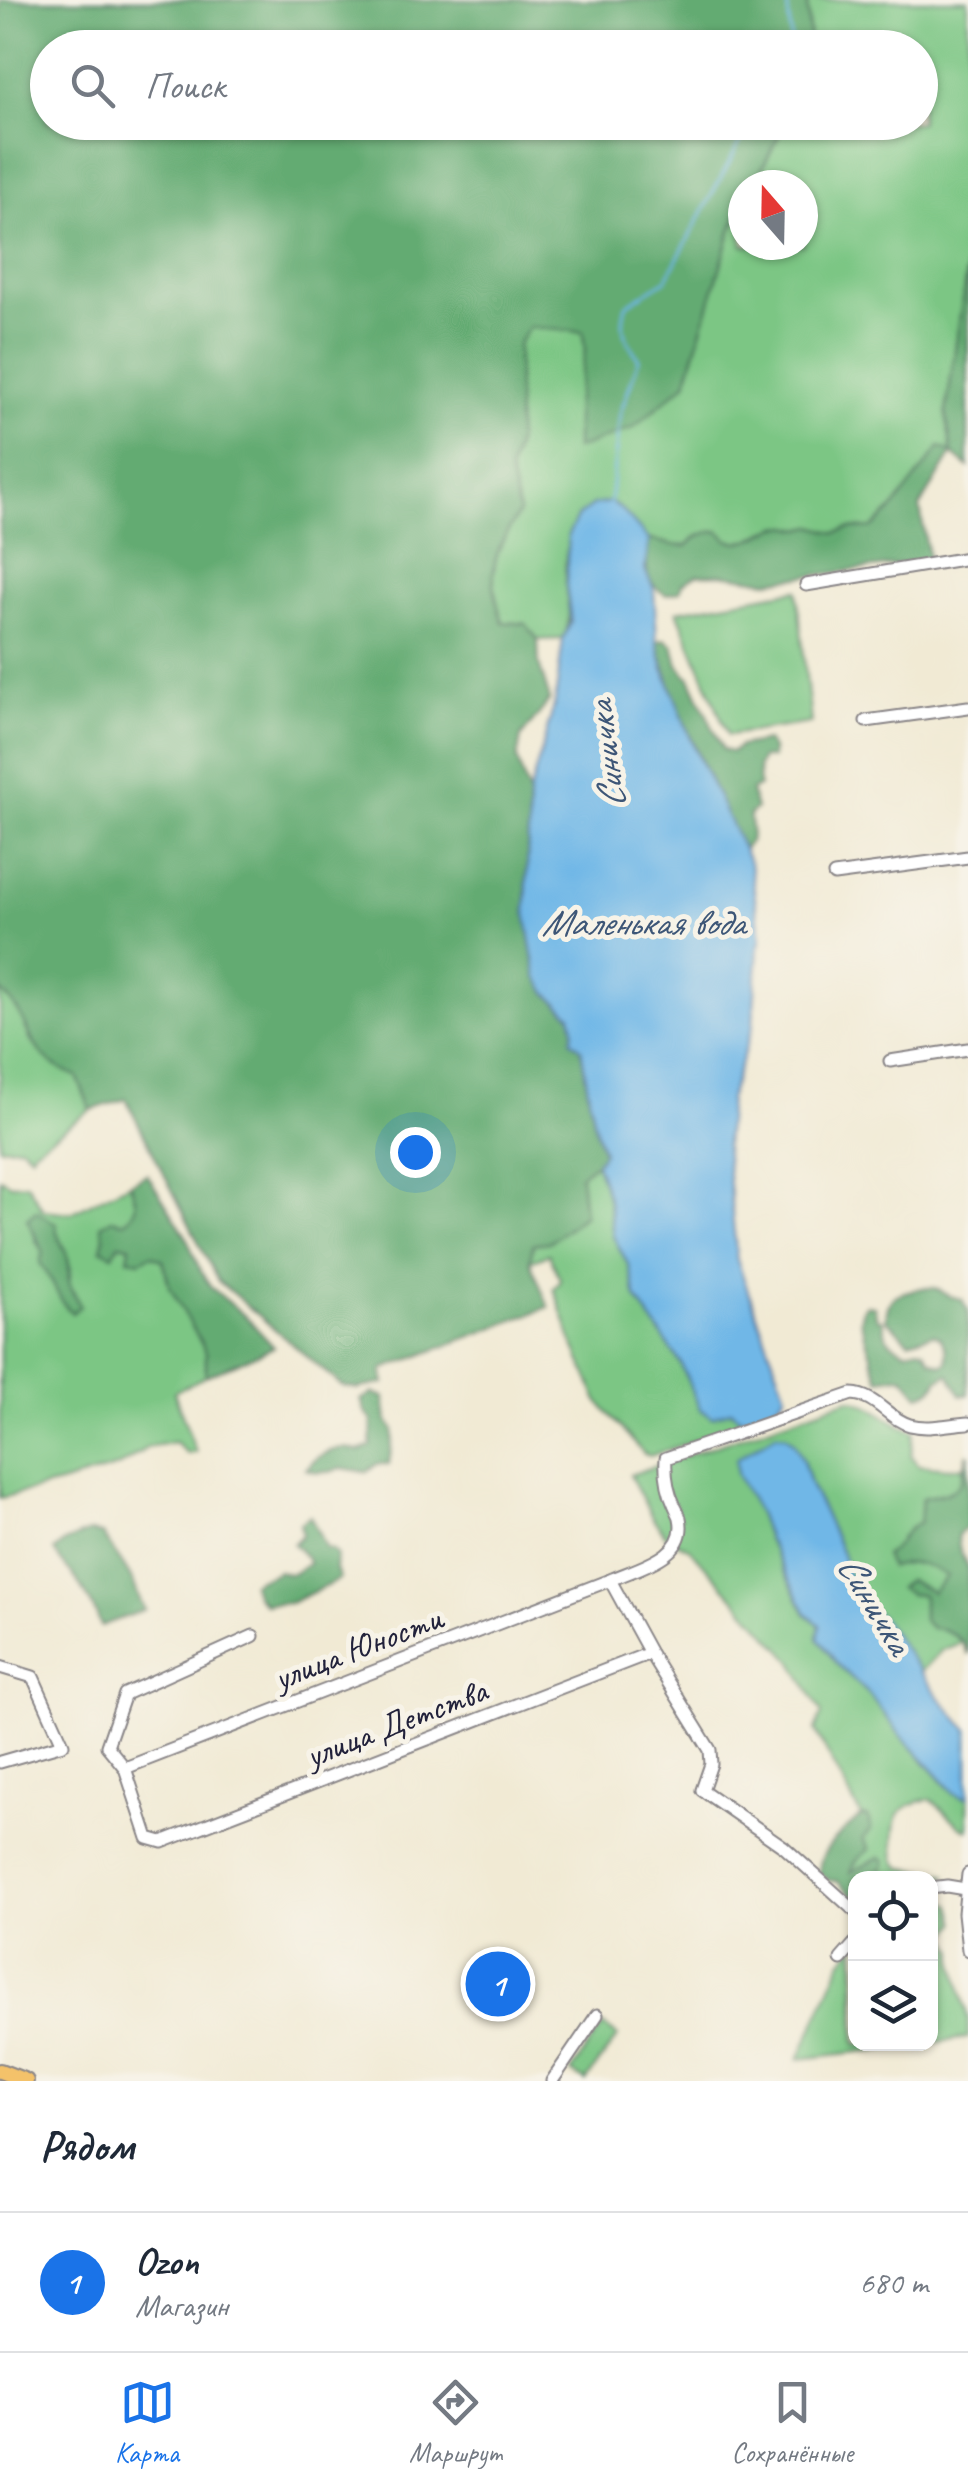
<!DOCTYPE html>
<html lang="ru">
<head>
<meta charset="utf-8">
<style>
  :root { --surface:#fff; --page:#f2f2f3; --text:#1f2937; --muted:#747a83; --line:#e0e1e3; --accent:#1a73e8 }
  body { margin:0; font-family:Caveat,sans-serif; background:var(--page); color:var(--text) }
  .controls { position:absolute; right:30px; bottom:30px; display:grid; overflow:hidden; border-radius:20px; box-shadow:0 2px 8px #0004 }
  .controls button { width:90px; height:90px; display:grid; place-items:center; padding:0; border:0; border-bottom:2px solid var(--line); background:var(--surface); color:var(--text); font:50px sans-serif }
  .compass { position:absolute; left:728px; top:170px; width:90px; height:90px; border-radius:50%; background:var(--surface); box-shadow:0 2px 8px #0004; rotate:340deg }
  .you { position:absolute; left:415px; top:1152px; width:35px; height:35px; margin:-25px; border:8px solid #fff; border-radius:50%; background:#1a73e8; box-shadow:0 0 0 15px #1a73e833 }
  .badge { display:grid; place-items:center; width:65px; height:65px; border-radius:50%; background:var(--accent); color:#fff; font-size:32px; font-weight:700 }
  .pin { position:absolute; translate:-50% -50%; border:5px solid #fff; box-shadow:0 2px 10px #0006 }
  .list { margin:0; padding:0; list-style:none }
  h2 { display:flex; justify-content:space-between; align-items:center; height:130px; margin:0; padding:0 40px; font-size:42px }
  h2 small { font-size:32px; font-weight:400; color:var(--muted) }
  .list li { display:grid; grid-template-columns:65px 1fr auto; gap:30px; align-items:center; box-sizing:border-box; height:140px; padding:0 40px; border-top:2px solid var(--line) }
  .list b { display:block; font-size:38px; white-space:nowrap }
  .list p { margin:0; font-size:32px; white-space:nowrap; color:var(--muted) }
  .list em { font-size:32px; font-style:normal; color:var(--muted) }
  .icon { flex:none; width:55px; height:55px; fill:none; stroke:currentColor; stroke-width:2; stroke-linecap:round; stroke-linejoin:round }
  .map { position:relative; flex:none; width:968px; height:2081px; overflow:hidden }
  .search { position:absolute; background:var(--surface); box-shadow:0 2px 8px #0004; left:30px; right:30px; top:30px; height:110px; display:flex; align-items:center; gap:25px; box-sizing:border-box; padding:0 35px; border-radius:55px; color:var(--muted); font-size:38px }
  .sheet { height:270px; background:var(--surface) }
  nav { display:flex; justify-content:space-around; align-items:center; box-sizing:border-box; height:140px; border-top:2px solid var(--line); background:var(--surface); font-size:28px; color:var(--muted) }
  nav a { display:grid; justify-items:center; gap:5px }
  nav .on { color:var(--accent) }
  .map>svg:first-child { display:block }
  .green { fill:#7bc684; stroke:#4e7460; stroke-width:2.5; fill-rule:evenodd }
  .forest { fill:#64ab72; stroke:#436656; stroke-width:2.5 }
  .water { fill:#70b7e7; stroke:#496c91; stroke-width:2.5 }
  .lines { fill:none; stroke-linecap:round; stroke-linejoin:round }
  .stream { stroke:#70b7e7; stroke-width:2.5 }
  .minor-casing { stroke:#8a8688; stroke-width:15 }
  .major-casing { stroke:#8a8688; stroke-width:18 }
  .minor { stroke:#fff; stroke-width:11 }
  .major { stroke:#f4c26a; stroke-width:14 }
  .labels { text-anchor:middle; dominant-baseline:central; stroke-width:10; stroke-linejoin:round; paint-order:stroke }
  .street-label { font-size:35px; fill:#22223b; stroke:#f7f3e8 }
  .water-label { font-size:38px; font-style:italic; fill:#3d5677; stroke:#f7f3e8 }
</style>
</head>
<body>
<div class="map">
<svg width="968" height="2081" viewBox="0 0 968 2081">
  <rect width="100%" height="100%" fill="#f7f3e8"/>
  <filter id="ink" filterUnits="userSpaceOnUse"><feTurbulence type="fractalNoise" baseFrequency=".01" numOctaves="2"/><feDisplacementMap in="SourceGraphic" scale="20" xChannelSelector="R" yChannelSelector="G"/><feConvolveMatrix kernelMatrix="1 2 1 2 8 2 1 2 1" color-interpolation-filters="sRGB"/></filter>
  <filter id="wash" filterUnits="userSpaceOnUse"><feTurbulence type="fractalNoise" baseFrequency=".0048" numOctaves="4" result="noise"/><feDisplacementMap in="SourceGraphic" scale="40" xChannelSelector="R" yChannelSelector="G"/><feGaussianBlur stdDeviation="2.25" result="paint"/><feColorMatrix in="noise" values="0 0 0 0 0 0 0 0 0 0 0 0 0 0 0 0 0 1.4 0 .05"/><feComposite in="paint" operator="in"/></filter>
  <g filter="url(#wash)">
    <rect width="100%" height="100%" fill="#f1ead4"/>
    <!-- green -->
    <path class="green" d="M807,0H968V260L946,413L952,454L924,469L891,511L872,528L848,529L836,533L813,526L801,529L789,526L764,532L752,539L740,542L695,537L687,546C673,547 663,541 649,540L623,511L610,502L578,516C566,537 564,560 566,585C567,609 574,615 563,639L538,640L526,624L503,622C486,576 492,553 519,513L509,471L517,442L518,344L529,327L583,332L585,351L576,405L686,382L732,228L743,206V245H803V185H754L785,123L920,122V48L810,47Z
      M797,590L811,723L728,735L677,611Z
      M0,991L18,1009L32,1043L77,1076L91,1110L33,1150L31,1155L21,1146L0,1147Z
      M596,1163L609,1201L613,1236L629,1266L636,1297L680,1362L700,1408L731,1410L740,1418V1425L650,1456L644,1454L598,1401L572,1341L554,1288L561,1281L549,1254L530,1261L533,1243L568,1226L584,1215L580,1175Z
      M0,1178L11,1184L27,1183L43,1210L71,1213L130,1183L136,1203L134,1214L104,1237L101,1249L118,1244L131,1246L129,1259L151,1255L163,1260L169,1285L206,1352V1376L174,1392L196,1452L187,1454L175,1442L148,1447L118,1467L60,1484L0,1498ZM33,1229L56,1237L64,1246L71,1270L69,1282L80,1306H65C58,1292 51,1275 41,1263L43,1251L36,1241Z
      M849,1399C873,1402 890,1424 914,1431L911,1456L918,1465L950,1468L963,1466C965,1493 943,1493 922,1498L920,1523L901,1537L890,1567C918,1560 923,1562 948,1576L932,1592L909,1580L910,1594L923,1595V1620L943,1628L963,1642L942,1650L921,1672L882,1618L854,1593L841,1551L810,1484L803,1460L758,1513L768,1540L806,1614L820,1625L818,1638L837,1664L868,1693L900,1734L953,1793L968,1798V1830L961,1827L931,1799C920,1800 907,1805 900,1813C894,1819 892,1855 897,1863C899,1865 901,1867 903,1868L946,1875L942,1880L931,1882L930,1878H874L882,1871L875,1859L850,1874L856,1861L869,1849L863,1839L871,1830L868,1817L861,1816L815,1730L822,1713L792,1661L690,1549L668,1538L653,1519L630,1475Z
      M947,1902L952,1905L957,1923L949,1933V1940L955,1950V1963L968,2020V2038L931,2043V1931L936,1929L940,1905Z
      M855,1945L856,2044H927L799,2059L842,1961Z
      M603,2025L618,2036L586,2081L571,2072Z"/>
    <!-- forest -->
    <path class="forest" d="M0,0H807L810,47L48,48V122L785,123L754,185H743V206L732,228L686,383L633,428L576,449V405L585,351L583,332L529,327L518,344L517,442L509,471L519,513C492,553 486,576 503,622L526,624L538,640L539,664L550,700L521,737L517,760L529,794L526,913L548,994L571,1015L581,1048L593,1120L603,1152L596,1163L580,1175L584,1215L550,1242L533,1244L530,1261L549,1307L384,1369L383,1373L385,1383L357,1389L342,1386L218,1281L126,1099L91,1110L77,1076C20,1057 37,1020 0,991Z
      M968,260V467L952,454L920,507L929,561L768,581L720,574L697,575L683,583L680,591L666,595C641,580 646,567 649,540C663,541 673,547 687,546C697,535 705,532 719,531L728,540L740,542L752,539L777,527L789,526L801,529L813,526L836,533L848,529L872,528L891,511L940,447L952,453L946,413Z
      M665,639L673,645L678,664L690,678L723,750L732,752L740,746L767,741L772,749V758H762L758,766L759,786L751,791L756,809L749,815C752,830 754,838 743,850C711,782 676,714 657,641Z
      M147,1174L186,1236L201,1272L212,1288L246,1317L274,1347L206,1376V1352L169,1285L163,1260L151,1255L140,1261L128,1259L130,1246L119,1244L113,1255L101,1249L104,1237L101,1225L112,1219L124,1222C140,1209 137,1201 130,1183Z
      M36,1211L56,1224C56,1238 63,1243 67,1256C71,1266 68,1273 69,1282C70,1289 77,1299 80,1306L72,1313C57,1300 53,1278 40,1263L43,1251L27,1219Z
      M922,1288H935L950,1296L962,1299L968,1311V1395H961L949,1374L938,1380C935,1389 929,1393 919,1395L904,1377L898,1376L879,1379L877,1374L860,1320L863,1308L867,1305L874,1306L877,1318L883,1320C886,1342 888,1341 906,1351L919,1348L924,1350L931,1360L942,1365L947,1361L946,1348L940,1337L933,1334L909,1341L886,1319C887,1293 899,1293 922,1288Z
      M373,1393L384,1397L387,1420L394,1430L389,1464H377L366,1472L341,1468L330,1472H317L306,1469C319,1453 340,1443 359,1451L371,1446L372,1421L365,1412L361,1400Z
      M968,1453V1527L958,1535L959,1546L968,1570V1655C962,1638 951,1628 931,1628L923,1620V1595L910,1594L899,1588L908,1580L932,1592L947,1576C923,1562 917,1560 890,1567L885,1555C903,1545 899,1531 920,1523L922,1498C935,1495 956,1494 962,1480C966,1471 963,1463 968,1453Z
      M310,1516L326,1548L333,1550L337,1555L335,1567L340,1578L335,1582L290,1603L265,1604L256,1596L251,1584C258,1576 270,1578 278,1571L289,1574L294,1573L309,1563L306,1557L293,1544L302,1535L300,1523Z
      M89,1532L102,1534C111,1549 124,1564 131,1578C137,1588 138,1599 145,1610L101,1626C95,1610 86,1593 76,1579C68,1569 60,1562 54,1551L64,1542Z
      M861,1816L868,1817L871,1830L863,1839L869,1849L856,1861L851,1872L881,1857L886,1861L882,1870L874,1878H856L855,1898L837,1881H830L820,1874C816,1849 844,1832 861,1816Z"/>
    <!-- water -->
    <path class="water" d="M610,502L623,511L649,540L645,570L654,589L657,641L664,668L695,750L750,863L761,939L758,947L753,1026L729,1098L725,1146L737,1260L786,1394C773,1412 761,1415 740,1418L731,1410L712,1417L700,1409L680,1362L636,1297L629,1266L613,1236L609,1201L596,1163L603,1152L593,1120L581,1048L571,1040L574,1029L571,1015L548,994L537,977L526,913L529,794L555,702L563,639L571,622L566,585L568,535L578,516L593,505Z
      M776,1434L785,1435L794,1442L803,1460L810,1484L841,1551L854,1593L882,1618L940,1698L968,1730V1798L954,1793L900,1734L868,1693L837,1664L818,1638L820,1625L807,1614L768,1540L758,1513L737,1474L736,1459Z"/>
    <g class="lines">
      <!-- stream -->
      <path class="stream" d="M787,0L792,48
        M610,503L620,414L639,359C625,338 619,331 626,305L666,280L751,122"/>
    </g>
  </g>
  <g filter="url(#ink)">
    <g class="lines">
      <!-- minor casing -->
      <g class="minor-casing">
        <path id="minor" d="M806,585L968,558
          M866,721L968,707
          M834,875L968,857
          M890,1061L968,1049
          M610,1580L650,1653L710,1750L711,1764L702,1790L784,1847L856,1912
          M253,1636L125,1694L107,1746L125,1768L148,1838L162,1842L650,1653
          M0,1667L33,1677L63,1744L0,1762
          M125,1768L610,1580C637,1568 689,1557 680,1518C680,1516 675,1507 674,1504C667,1489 665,1474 666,1458L852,1394C876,1395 888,1419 910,1425C929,1430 949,1424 968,1423
          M968,1874L964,1913L968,1950
          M930,1888L947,1886L965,1889
          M841,1959L856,1942
          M552,2081L597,2015"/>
      </g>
      <!-- major casing -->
      <g class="major-casing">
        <path id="major" d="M0,2071L26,2081"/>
      </g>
      <!-- minor -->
      <use href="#minor" class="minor"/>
      <!-- major -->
      <use href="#major" class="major"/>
    </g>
  </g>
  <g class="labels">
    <!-- street labels -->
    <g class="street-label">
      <text transform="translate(358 1648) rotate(-21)">улица Юности</text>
      <text transform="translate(396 1723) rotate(-21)">улица Детства</text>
    </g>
    <!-- water labels -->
    <g class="water-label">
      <text transform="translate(606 755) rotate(-97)">Синичка</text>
      <text x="643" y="922">Маленькая вода</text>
      <text transform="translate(875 1604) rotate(59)">Синичка</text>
    </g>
  </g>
</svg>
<div class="controls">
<button><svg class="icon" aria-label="locate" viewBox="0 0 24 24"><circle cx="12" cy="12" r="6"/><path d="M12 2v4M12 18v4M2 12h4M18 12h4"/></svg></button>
<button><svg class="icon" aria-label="layers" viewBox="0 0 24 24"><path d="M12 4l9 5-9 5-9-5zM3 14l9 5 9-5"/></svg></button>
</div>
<svg class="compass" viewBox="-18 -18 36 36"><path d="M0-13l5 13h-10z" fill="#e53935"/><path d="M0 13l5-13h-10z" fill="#747a83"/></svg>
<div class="you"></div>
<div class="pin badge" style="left:498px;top:1984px">1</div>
<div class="search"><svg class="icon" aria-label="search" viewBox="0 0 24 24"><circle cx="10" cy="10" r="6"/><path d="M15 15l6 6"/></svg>Поиск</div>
</div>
<section class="sheet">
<h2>Рядом<small></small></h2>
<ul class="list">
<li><span class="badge">1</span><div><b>Ozon</b><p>Магазин</p></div><em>680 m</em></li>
</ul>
</section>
<nav>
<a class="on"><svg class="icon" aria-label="map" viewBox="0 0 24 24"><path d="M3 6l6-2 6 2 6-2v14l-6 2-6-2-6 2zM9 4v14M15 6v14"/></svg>Карта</a>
<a><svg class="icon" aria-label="directions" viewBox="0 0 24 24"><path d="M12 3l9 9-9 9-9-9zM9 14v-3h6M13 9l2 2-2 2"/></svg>Маршрут</a>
<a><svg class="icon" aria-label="saved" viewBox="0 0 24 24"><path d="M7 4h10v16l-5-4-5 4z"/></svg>Сохранённые</a>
</nav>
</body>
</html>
